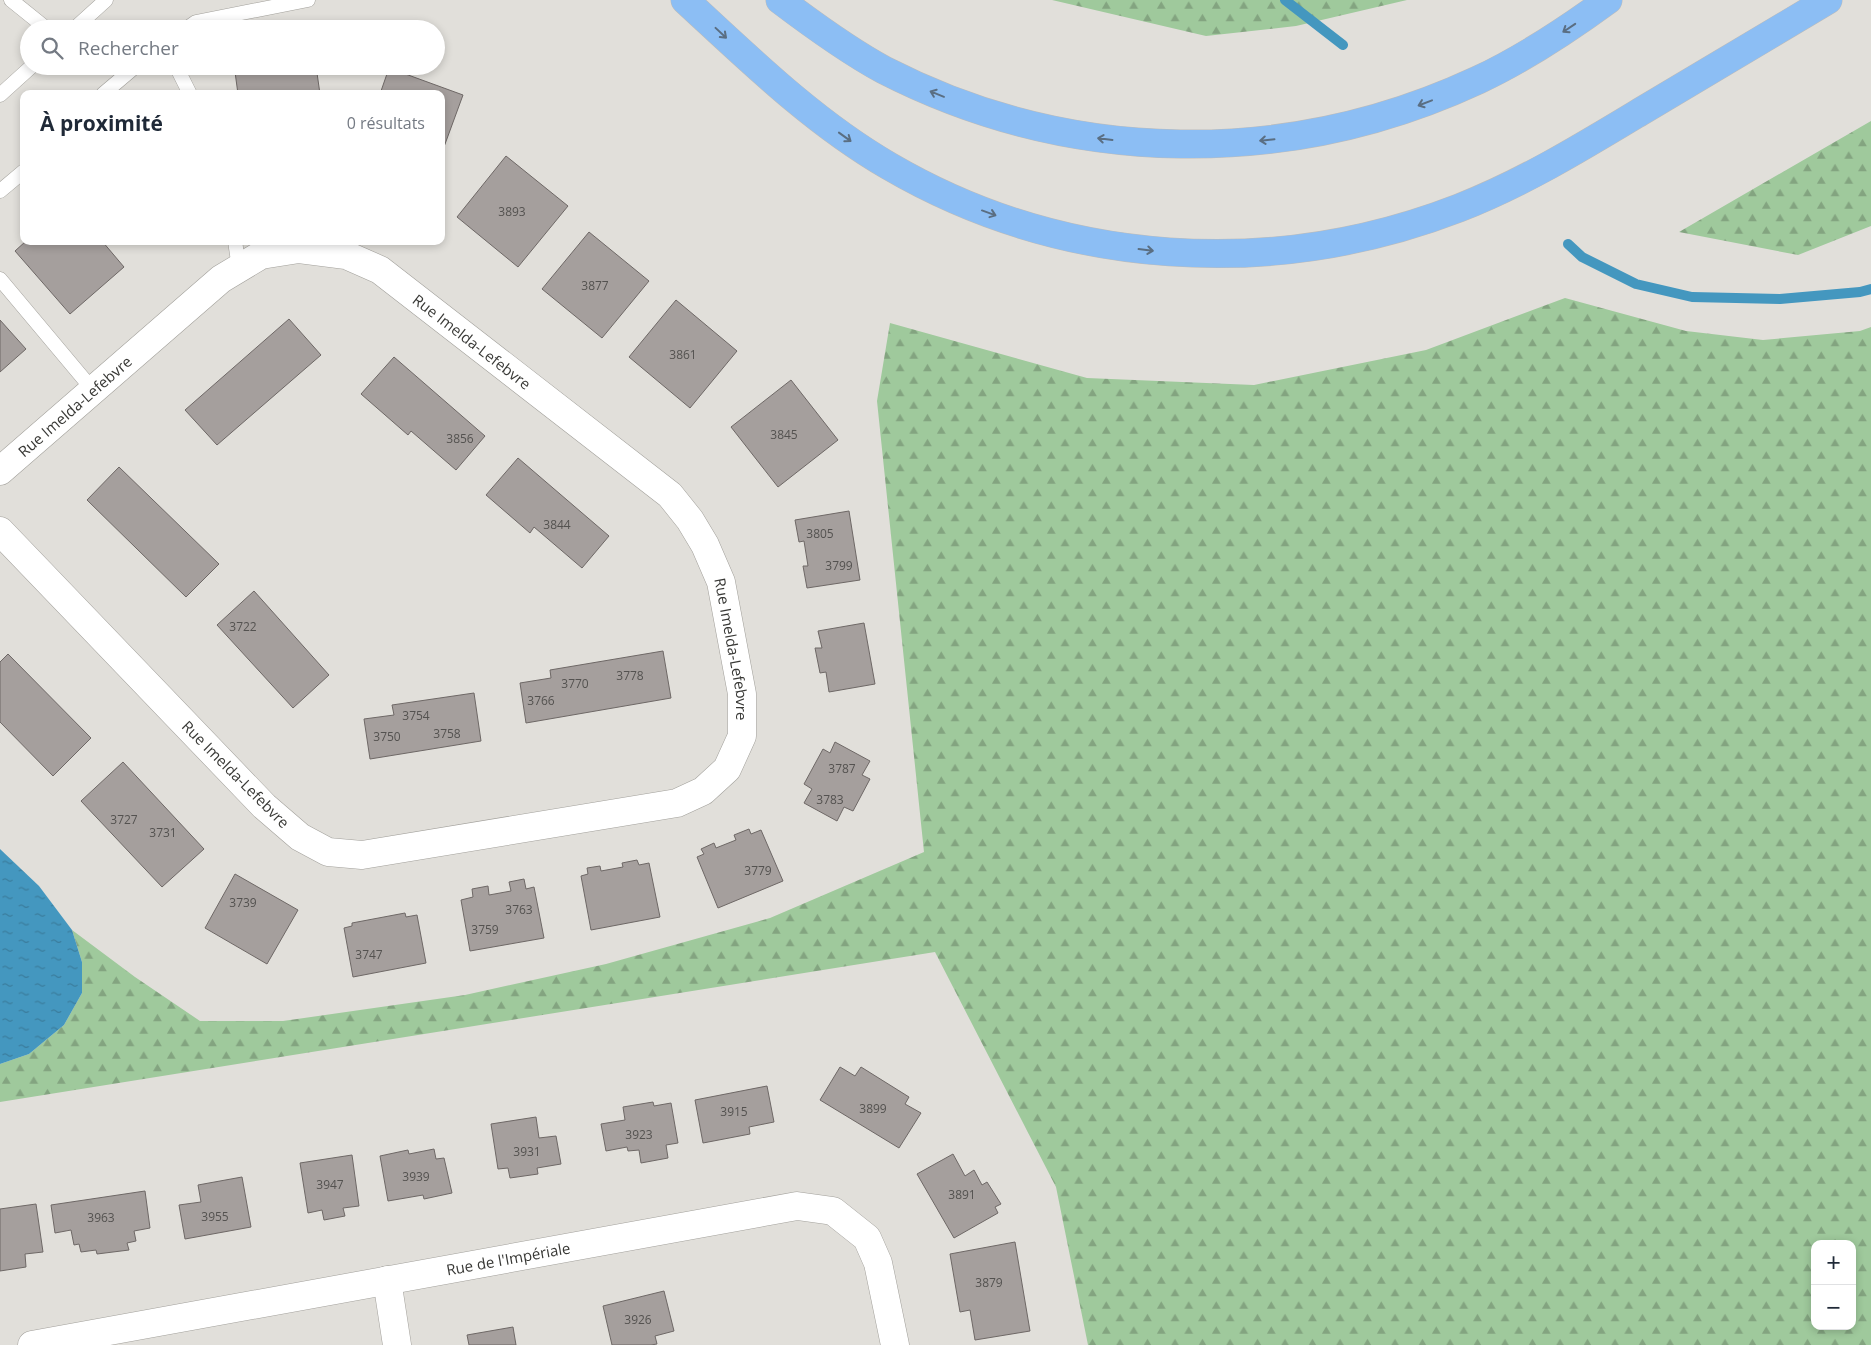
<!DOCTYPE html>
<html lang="fr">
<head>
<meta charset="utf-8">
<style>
  :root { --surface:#fff; --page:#f6f6f7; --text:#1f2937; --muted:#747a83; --line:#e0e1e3 }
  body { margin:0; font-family:"Open Sans",sans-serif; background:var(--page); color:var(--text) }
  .controls { position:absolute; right:15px; bottom:15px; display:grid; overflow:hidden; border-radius:10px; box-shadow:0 2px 8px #0003 }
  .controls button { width:45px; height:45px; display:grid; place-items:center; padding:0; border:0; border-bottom:1px solid var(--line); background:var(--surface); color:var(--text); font:25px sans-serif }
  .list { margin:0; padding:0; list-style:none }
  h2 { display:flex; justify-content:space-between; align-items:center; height:65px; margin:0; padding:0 20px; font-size:21px }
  h2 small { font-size:16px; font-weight:400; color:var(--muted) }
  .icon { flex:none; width:28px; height:28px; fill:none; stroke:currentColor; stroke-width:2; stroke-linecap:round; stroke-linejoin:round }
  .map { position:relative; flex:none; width:1871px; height:1345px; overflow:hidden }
  .search { position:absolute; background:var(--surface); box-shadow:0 2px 8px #0003; left:20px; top:20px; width:425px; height:55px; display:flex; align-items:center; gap:12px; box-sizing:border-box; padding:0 18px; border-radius:28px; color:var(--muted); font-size:19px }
  .panel { position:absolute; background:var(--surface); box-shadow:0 2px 8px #0003; left:20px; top:90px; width:425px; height:155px; border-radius:10px }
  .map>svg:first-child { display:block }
  .forest { fill:url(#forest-firs); fill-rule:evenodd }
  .water { fill:url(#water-ripples) }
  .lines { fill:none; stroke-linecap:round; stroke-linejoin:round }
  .stream { stroke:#4497bf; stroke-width:10 }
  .building { fill:#a59f9d; stroke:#6e6866 }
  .lane-casing { stroke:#a2a09b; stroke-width:15 }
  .street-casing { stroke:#a2a09b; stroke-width:29 }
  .highway-casing { stroke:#bcbcbb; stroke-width:29 }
  .lane { stroke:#fff; stroke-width:14 }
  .street { stroke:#fff; stroke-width:28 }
  .highway { stroke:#8cbef4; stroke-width:28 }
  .oneway { stroke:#5a6e82 }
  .labels { text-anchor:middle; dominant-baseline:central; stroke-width:4; stroke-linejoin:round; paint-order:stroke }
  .number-label { font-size:12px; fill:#545250 }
  .street-label { font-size:15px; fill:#393936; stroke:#fff }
</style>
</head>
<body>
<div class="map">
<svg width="1871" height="1345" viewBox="0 0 1871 1345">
  <defs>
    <pattern id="forest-firs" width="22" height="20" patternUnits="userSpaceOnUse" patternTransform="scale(1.25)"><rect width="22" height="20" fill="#9fc99c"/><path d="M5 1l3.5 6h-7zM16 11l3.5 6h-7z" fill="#83a480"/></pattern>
    <pattern id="water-ripples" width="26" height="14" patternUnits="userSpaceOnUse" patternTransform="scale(1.25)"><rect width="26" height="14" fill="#4497bf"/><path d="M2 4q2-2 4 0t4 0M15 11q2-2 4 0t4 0" fill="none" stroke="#3a7c9c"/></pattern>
  </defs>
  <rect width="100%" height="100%" fill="#e1dfda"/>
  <!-- forest -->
  <path class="forest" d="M1052,0H1407L1296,26L1206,36Z
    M1871,121V226L1798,255L1679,232Z
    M1565,298L1686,331L1763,340L1860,331L1871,327V1345H1088L1056,1187L935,952L0,1102V1064L29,1054L64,1025L82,993V962L72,930L135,977L200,1021H283L465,995L606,964L770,918L924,852L877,401L890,323L1087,378L1254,385L1426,350ZM1815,1244H1852V1326H1815Z"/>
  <!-- water -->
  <path class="water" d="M0,849L39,886L72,930L82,962V993L64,1025L29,1054L0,1064Z"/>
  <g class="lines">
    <!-- stream -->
    <path class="stream" d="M1285,0L1343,45
      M1568,244L1582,257L1636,284L1692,297L1780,299L1860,292L1871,289"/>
  </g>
  <!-- building -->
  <path class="building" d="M275,66H316L320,94H238L235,72Z
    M389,68L463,95L441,155V94H380Z
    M506,156L568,206L518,267L457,217Z
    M589,232L649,281L602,338L542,289Z
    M26,241H102L124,267L70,314L15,251Z
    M676,300L737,351L690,408L629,357Z
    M289,319L321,355L217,445L185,410Z
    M0,320L26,349L0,372Z
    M394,357L485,436L456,470L411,431L408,435L361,394Z
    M791,380L838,440L778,487L731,427Z
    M518,458L609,536L582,568L534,527L530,533L486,495Z
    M119,467L219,564L186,597L87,500Z
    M849,511L860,580L807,588L803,566H808L804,541L799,542L795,520Z
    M254,591L329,675L293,708L217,625Z
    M864,623L875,684L829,692L826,672L820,673L815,648H822L818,631Z
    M663,651L671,698L526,723L520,683L551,678L550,670Z
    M8,654L91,738L53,776L0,722V662Z
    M474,693L481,741L370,759L364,719L394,715L392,705Z
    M835,742L870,761L862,775L870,779L853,811L844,807L837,821L804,803L812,789L804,784L823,749L830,753Z
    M123,762L204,849L162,887L81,801Z
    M749,829L751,834L761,830L783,881L718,908L697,857L704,854L701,849L714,843L716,848L736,840L734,835Z
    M637,860L639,865L649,863L660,917L591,930L581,876L588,874L587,868L600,866L601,871L623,867L622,863Z
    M235,874L298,910L267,964L205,928Z
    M524,879L526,889L534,887L544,938L470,951L461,900L473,897L472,889L488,886L489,895L511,891L509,882Z
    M405,913L406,917L417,915L426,963L353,977L344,928L352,926V923Z
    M840,1067L855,1076L861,1067L909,1097L905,1104L921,1113L899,1148L820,1100Z
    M767,1086L774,1122L749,1127L750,1134L703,1143L695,1100Z
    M653,1102L654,1106L671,1103L678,1143L666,1145L668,1158L641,1163L639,1150L628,1151L627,1147L606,1151L601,1124L625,1120L623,1107Z
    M536,1117L539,1138L556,1136L561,1164L537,1168L538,1174L510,1178L508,1168L498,1169L491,1124Z
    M434,1149L436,1159L444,1158L452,1193L424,1199L423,1195L388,1201L380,1156L408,1150L409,1154Z
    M953,1154L965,1176L974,1170L982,1185L987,1182L1001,1204L995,1207L998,1213L954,1238L917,1174Z
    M352,1155L359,1206L343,1208L345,1216L324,1220L322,1210L308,1213L300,1163Z
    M242,1177L251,1227L185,1239L179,1205L201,1202L198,1185Z
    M145,1191L150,1228L134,1231L136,1241L127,1243L129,1250L97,1254L96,1250L81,1252L79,1244L74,1245L71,1230L55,1233L51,1205Z
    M36,1204L43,1252L25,1254L26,1267L0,1271V1209Z
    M1015,1242L1030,1331L975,1340L970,1310L960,1312L950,1254Z
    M664,1291L674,1331L655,1336L657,1344L651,1345H612L603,1306Z
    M513,1327L516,1345H469L467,1335Z"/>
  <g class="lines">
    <!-- lane casing -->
    <g class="lane-casing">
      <path id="lane" d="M11,0L47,29
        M74,29L106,0
        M186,29L196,22L308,0
        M176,66L190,94
        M103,94L136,66
        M0,95L32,66
        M0,191L24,171
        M235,241L239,268
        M0,279L93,390"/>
    </g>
    <!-- street casing -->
    <g class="street-casing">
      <g id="street">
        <path id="s1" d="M0,471L221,279L261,255L299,249L346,255L380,270L670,495L690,520L705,545L721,582L742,694V736L727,769L703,791L677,803L362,855L328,852L300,837L264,806L0,531"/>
        <path d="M387,1280L397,1345"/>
        <path id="s2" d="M32,1345L797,1206L833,1211L867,1238L878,1263L895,1345"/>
      </g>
    </g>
    <!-- highway casing -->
    <g class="highway-casing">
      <path id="highway" d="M685,0C749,59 813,122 889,166C1062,267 1273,280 1459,208C1523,183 1582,147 1640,112C1703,75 1765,37 1828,0
        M780,0C813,25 847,50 884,70C1071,166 1289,168 1478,80C1525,58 1567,30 1608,0"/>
    </g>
    <!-- lane -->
    <use href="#lane" class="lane"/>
    <!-- street -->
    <use href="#street" class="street"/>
    <!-- highway -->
    <use href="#highway" class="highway"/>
  </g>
  <!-- one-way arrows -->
  <defs><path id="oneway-shaft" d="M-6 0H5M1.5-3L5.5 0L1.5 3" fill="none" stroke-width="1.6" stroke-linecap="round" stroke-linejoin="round" transform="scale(1.25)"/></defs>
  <g class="oneway">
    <use href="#oneway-shaft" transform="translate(1569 28) rotate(146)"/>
    <use href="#oneway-shaft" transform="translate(721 33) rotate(43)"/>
    <use href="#oneway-shaft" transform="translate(937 94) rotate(-158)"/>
    <use href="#oneway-shaft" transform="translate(1425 103) rotate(159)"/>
    <use href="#oneway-shaft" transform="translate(845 137) rotate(36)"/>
    <use href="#oneway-shaft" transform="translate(1105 139) rotate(-173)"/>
    <use href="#oneway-shaft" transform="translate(1267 140) rotate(174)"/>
    <use href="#oneway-shaft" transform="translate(989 213) rotate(20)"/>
    <use href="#oneway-shaft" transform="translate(1146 250) rotate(7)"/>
  </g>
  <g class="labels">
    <!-- number labels -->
    <g class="number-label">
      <text x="512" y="211">3893</text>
      <text x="595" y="285">3877</text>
      <text x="683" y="354">3861</text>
      <text x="784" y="434">3845</text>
      <text x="460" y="438">3856</text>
      <text x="557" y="524">3844</text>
      <text x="820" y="533">3805</text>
      <text x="839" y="565">3799</text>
      <text x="243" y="626">3722</text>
      <text x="630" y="675">3778</text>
      <text x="575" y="683">3770</text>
      <text x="541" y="700">3766</text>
      <text x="416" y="715">3754</text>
      <text x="447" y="733">3758</text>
      <text x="387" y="736">3750</text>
      <text x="842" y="768">3787</text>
      <text x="830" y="799">3783</text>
      <text x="124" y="819">3727</text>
      <text x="163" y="832">3731</text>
      <text x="758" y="870">3779</text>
      <text x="243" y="902">3739</text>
      <text x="519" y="909">3763</text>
      <text x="485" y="929">3759</text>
      <text x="369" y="954">3747</text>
      <text x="873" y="1108">3899</text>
      <text x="734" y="1111">3915</text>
      <text x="639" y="1134">3923</text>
      <text x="527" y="1151">3931</text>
      <text x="416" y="1176">3939</text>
      <text x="330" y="1184">3947</text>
      <text x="962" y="1194">3891</text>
      <text x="215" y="1216">3955</text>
      <text x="101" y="1217">3963</text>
      <text x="989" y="1282">3879</text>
      <text x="638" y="1319">3926</text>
    </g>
    <!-- street labels -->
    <g class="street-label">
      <text stroke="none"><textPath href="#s1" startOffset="579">Rue Imelda-Lefebvre</textPath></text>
      <text stroke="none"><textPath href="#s1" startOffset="99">Rue Imelda-Lefebvre</textPath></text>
      <text stroke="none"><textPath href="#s1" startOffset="999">Rue Imelda-Lefebvre</textPath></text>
      <text transform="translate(236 774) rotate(45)">Rue Imelda-Lefebvre</text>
      <text stroke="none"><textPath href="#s2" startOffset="484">Rue de l'Impériale</textPath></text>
    </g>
  </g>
</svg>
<div class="controls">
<button>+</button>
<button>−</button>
</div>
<div class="search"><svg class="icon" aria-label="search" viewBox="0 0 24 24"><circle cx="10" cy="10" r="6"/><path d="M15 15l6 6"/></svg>Rechercher</div>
<section class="panel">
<h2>À proximité<small>0 résultats</small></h2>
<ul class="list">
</ul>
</section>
</div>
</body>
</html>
